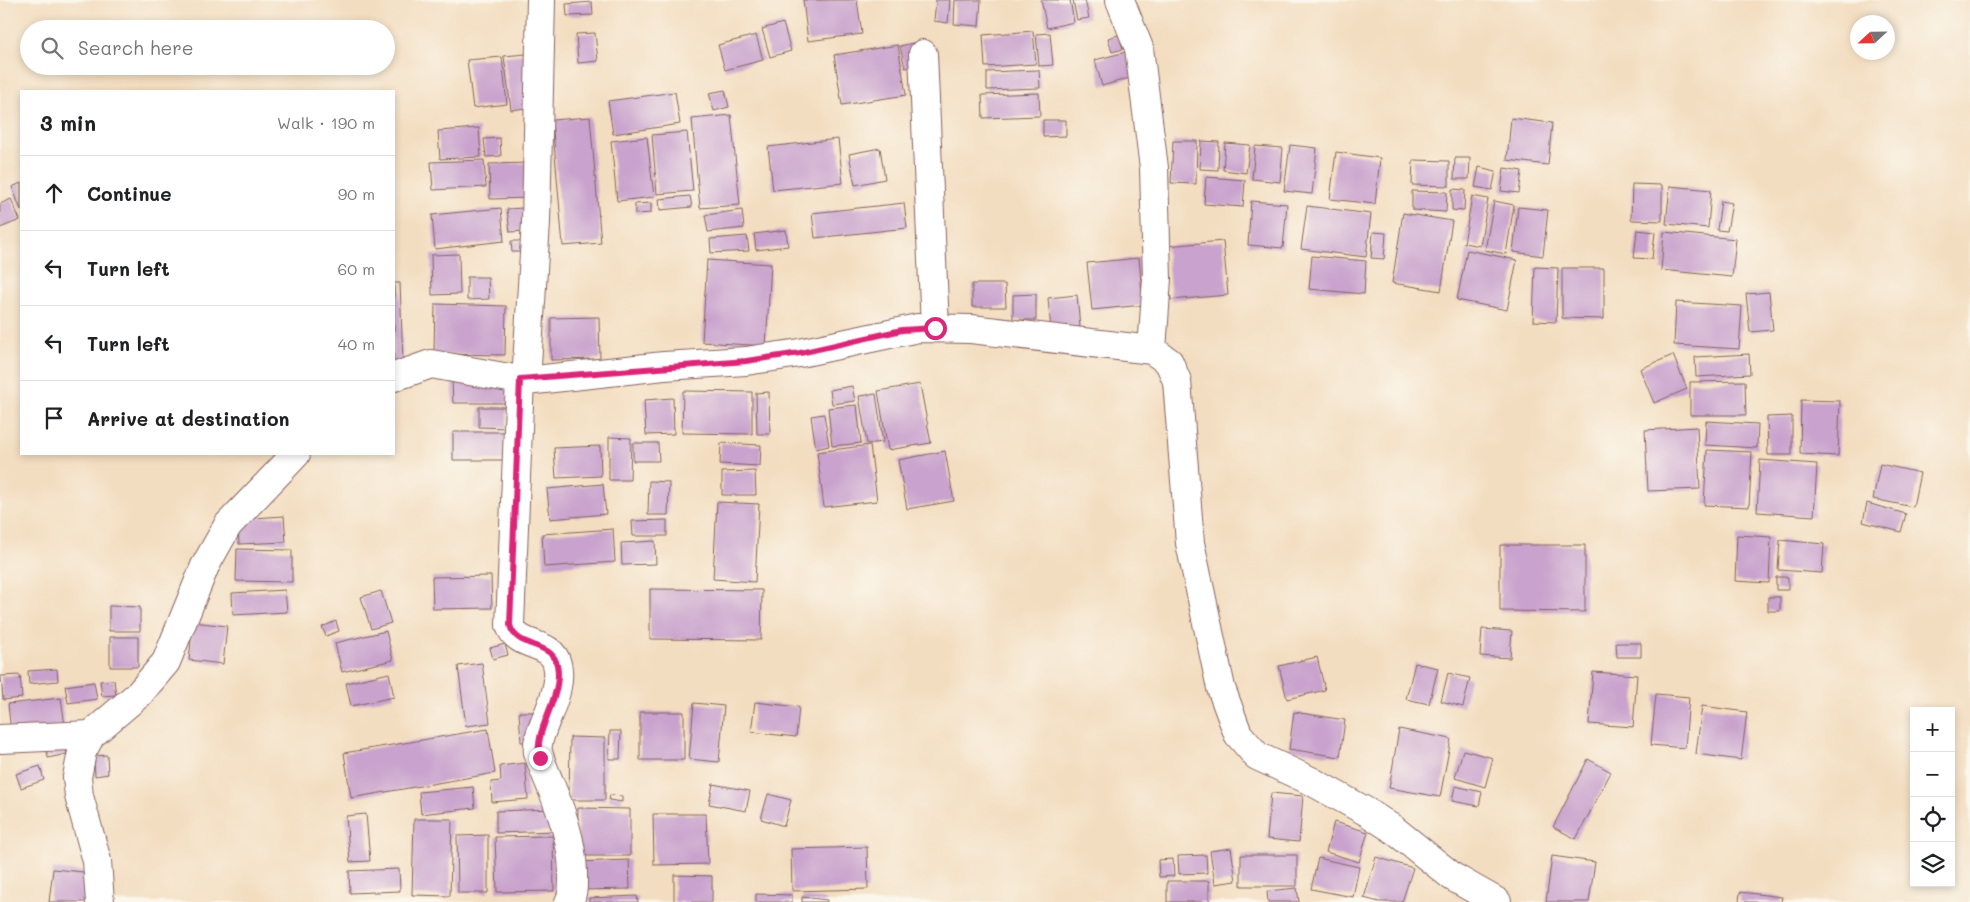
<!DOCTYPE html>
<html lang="en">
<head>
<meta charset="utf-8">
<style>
  :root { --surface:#fff; --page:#f2f2f2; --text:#202124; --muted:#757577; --line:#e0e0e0 }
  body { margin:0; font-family:Mali,sans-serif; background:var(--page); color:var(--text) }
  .controls { position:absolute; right:15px; bottom:15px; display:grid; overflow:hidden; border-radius:0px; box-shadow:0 2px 8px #0003 }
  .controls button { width:45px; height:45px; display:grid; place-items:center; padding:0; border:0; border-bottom:1px solid var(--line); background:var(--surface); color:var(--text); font:25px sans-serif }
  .compass { position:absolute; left:1850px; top:15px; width:45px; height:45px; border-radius:50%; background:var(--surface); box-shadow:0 2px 8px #0003; rotate:248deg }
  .stop { position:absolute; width:15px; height:15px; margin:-11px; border:4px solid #db2777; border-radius:50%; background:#fff }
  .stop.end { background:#db2777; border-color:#fff; box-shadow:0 1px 5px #0008 }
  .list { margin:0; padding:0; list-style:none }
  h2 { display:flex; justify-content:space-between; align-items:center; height:65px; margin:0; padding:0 20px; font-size:21px }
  h2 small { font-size:16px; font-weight:400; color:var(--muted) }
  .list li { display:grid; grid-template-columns:32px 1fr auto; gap:15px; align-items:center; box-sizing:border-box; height:75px; padding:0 20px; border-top:1px solid var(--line) }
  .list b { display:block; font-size:19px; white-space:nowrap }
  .list em { font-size:16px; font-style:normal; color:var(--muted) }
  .icon { flex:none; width:28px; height:28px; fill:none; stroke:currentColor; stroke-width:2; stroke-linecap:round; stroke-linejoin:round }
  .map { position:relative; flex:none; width:1970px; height:902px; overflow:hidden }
  .search { position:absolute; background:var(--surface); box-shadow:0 2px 8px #0003; left:20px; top:20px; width:375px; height:55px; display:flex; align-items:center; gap:12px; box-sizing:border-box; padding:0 18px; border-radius:28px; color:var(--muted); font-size:19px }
  .panel { position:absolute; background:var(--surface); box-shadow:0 2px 8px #0003; left:20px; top:90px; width:375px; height:365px; border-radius:0px }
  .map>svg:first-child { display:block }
  .building { fill:#c9a3cd }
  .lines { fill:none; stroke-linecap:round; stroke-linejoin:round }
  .minor-casing { stroke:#85625f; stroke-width:30 }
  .minor { stroke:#fff; stroke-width:28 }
  .route { stroke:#db2777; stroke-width:6 }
</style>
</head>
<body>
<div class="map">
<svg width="1970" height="902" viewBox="0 0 1970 902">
  <rect width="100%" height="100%" fill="#fbf7ec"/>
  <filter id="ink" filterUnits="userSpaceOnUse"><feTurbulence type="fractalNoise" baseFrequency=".02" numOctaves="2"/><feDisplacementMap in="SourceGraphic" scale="10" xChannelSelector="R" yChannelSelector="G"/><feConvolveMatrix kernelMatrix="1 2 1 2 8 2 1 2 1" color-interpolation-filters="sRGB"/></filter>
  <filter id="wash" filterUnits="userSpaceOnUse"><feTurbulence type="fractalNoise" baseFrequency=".0096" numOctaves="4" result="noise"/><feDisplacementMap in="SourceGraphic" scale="20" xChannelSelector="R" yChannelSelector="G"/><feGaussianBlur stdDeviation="1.12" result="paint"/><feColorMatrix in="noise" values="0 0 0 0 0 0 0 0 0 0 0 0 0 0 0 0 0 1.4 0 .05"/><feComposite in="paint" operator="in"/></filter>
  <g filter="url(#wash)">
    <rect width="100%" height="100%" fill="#f3ddc0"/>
    <g id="blocks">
      <!-- building -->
      <path class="building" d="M803,0H857L862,34L808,41Z
        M936,0H950L948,23L934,21Z
        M955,0H981L979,26L954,24Z
        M1041,0H1070L1074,22L1047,28Z
        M1073,0H1085L1089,18L1077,20Z
        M592,2L593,15L567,16L566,4Z
        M783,23L791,51L770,57L762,29Z
        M1033,31L1036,64L985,67L983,35Z
        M595,33L598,61L578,63L576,34Z
        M1050,33L1053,65L1039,66L1036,34Z
        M756,35L763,60L725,70L718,45Z
        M1119,35L1123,49L1112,52L1108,38Z
        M913,43L918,66L905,68L900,46Z
        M898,45L906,95L842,105L834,55Z
        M1126,52L1133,77L1102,86L1095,60Z
        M526,54L533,107L511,110L504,56Z
        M502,57L507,104L473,108L467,60Z
        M1039,70L1040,88L987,90V72Z
        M725,90L729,107L714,111L709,93Z
        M675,92L680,124L613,134L608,101Z
        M1039,93L1040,116L983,118L982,95Z
        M731,115L740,205L700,208L692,119Z
        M590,117L601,243L563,246L552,120Z
        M1511,118L1552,123L1548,165L1507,160Z
        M1043,120H1066V136L1043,137Z
        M479,128L481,157L440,159L438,131Z
        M687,132L693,191L657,194L652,135Z
        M647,137L654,197L617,201L611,141Z
        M500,138L501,156L486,157L484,139Z
        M838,139L843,183L773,190L768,147Z
        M1173,141H1197L1196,184L1171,183Z
        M1201,141L1219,142L1218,170L1200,169Z
        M1225,143L1250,145L1246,173L1223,170Z
        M1290,145L1317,148L1312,194L1284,191Z
        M1255,146L1283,148L1280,182L1252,179Z
        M880,148L885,179L855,185L849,154Z
        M1336,152L1380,158L1375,204L1330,199Z
        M1455,158H1470L1469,179H1454Z
        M484,160L486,187L433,190L431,162Z
        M1413,160L1449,161V186L1412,185Z
        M532,163L533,198L490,199L489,164Z
        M1479,167L1496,171L1492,190L1475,187Z
        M1504,168L1522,171L1519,193L1501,191Z
        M1206,177L1245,180L1243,207L1204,204Z
        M21,183V210L12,187Z
        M1632,184L1662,185V221L1631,220Z
        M1670,186L1711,190L1708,228L1666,224Z
        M1452,189L1465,190L1464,211L1452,210Z
        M1412,191L1447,192L1446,212L1412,210Z
        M690,196L692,207L660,210L659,199Z
        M1472,196L1488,199L1480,246L1464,243Z
        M11,199L20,220L0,228V204Z
        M1251,201L1287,204L1283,248L1248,245Z
        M1494,201L1514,205L1506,254L1485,250Z
        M1721,201L1732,203L1727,231L1717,230Z
        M651,203V213L635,214V204Z
        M904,203L907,228L815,238L812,213Z
        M1307,206L1371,214L1366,257L1301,249Z
        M1518,207L1548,210L1543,256L1513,252Z
        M501,208L504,241L435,249L432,215Z
        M523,208L525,231L510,232L507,209Z
        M742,210L744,228L708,232L705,215Z
        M1403,213L1452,221L1441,291L1392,283Z
        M786,230L788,246L756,250L754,234Z
        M1637,230L1655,232L1652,259L1634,258Z
        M1373,232L1386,233L1384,259L1371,258Z
        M1664,232L1736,239L1732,277L1661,270Z
        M747,236L749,251L711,253L710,239Z
        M511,241H523L524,252H512Z
        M1223,241L1228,295L1171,300L1166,246Z
        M1467,250L1517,260L1507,310L1457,300Z
        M459,254L460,294L432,295L431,255Z
        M1312,256L1366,261L1364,294L1309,289Z
        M1139,258L1143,305L1092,310L1087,263Z
        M707,260L771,264L766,346L702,342Z
        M1535,267L1558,268L1556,322L1533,321Z
        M1562,268H1604V319L1562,318Z
        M467,277H488L489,299L467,300Z
        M394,283H400L403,362L394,363Z
        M972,284H1005L1006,307H972Z
        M1769,292L1773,330L1750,332L1746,294Z
        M1036,294V320H1013V295Z
        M1077,295L1080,327L1051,329L1048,298Z
        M1676,302L1742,306L1739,349L1674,345Z
        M435,304L506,306L505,355L434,354Z
        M599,317L600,359L551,360V318Z
        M1749,354L1750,374L1696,377L1695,357Z
        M1673,355L1687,389L1654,403L1640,369Z
        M452,381H508V403H453Z
        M1745,381L1746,415H1690V382Z
        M920,384L931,443L888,450L878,391Z
        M852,386L855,401L832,404L830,390Z
        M683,391L752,392V434L682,433Z
        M769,392L770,434H757L756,393Z
        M876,394L883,442L867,444L859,396Z
        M673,398L674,434L646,435L644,400Z
        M1801,400L1840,401L1838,456L1800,454Z
        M857,405L861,443L832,446L828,408Z
        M479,407H507V428L479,427Z
        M824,414L829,446L816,449L811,416Z
        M1792,416V455H1768L1767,417Z
        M1706,421L1758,424L1757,448L1705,445Z
        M1697,427L1700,489L1648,491L1645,430Z
        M453,432H505V460H453Z
        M609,437L631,438L630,480H609Z
        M633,443H658L659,461H633Z
        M721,443L761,445L760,466L720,464Z
        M870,445L877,501L824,507L817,452Z
        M600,446L601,476L556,478L554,448Z
        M1707,450L1752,452L1749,507L1704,505Z
        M945,451L954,501L907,509L898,460Z
        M1760,460L1817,464L1814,516L1757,512Z
        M1880,464L1920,473L1913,507L1873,499Z
        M755,471L756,495H722V472Z
        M649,481L669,482L668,515H648Z
        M603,484L606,514L550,519L547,489Z
        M717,502L759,504L755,582L713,579Z
        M1867,503L1906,514L1901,532L1863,522Z
        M284,516L286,542L239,544L238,519Z
        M667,520V536H633L632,521Z
        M613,529L615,562L544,567L542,534Z
        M1737,535L1771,537L1769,583L1735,581Z
        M1780,540L1824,544L1822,573L1778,570Z
        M655,541L656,564L622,565L621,543Z
        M1500,545H1585V612L1500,611Z
        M237,549L292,550V582L236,581Z
        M491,576L492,608L433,609L432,577Z
        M1776,577H1788V590H1776Z
        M650,589L762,590L761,640L650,639Z
        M285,590L287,612L233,615L232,593Z
        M381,591L391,623L371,629L361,597Z
        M1768,597H1780V611H1768Z
        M109,606L140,607V631H109Z
        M336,621L339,631L326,636L322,627Z
        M193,622L227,626L223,664L189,660Z
        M1482,629L1512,631L1510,658L1480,656Z
        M386,631L393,660L342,672L335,643Z
        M110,637H138V667H110Z
        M1616,643H1641V657H1617Z
        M505,644L508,655L493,659L490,648Z
        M1317,657L1325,690L1287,699L1279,666Z
        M482,663L490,723L466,726L458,666Z
        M1415,663L1438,668L1429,704L1406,699Z
        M57,669L58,681L29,684L28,671Z
        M1593,672L1637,675L1633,727L1589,724Z
        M389,673L394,697L351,706L346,683Z
        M1448,673L1470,678L1463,707L1441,701Z
        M20,675L22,698L3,700L1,676Z
        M114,680L116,695L102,696L100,681Z
        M94,682L97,699L68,703L65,686Z
        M1656,694L1689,697L1685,748L1651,745Z
        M61,698L65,726L11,732L8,704Z
        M755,702L799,707L796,737L751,732Z
        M694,703L724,706L719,762L689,759Z
        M1702,706L1747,712L1741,760L1696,754Z
        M519,712H533L534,742H521Z
        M640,712H684V760H640Z
        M1294,712L1345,720L1340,757L1289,749Z
        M488,729L495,773L351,798L344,753Z
        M1399,729L1451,739L1440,797L1389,788Z
        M610,731H621L620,759H609Z
        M570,737L605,738V800H569Z
        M65,743L67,754L48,758L46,746Z
        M1463,750L1493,758L1485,787L1455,778Z
        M107,755L108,774L95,776L94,756Z
        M1588,759L1611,772L1576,839L1553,827Z
        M525,763L528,799L492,802L491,782L501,781L500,766Z
        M40,766L44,780L21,788L16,774Z
        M713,784L750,791L746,811L709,804Z
        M1455,786L1482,792L1479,806L1452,801Z
        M473,787L475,808L421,814L419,792Z
        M1271,793L1303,796L1299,842L1267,839Z
        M768,794L791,800L784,826L761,819Z
        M610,795L622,796V802L609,800Z
        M578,808L630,809V856H577Z
        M555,809L556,831L496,833V811Z
        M366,814L370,861L350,862L346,816Z
        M653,814H706L708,864L654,865Z
        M414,819H452L450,896L412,895Z
        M1334,822L1368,832L1359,862L1326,852Z
        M488,835V893H458L457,836Z
        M553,836L554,891L497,892L495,837Z
        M867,847L868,889L792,891L791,849Z
        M1231,848L1236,881L1215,884L1210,851Z
        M1206,855L1207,873L1179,874L1178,856Z
        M1241,855H1297V886H1241Z
        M1552,856L1595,862L1589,902H1546Z
        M1376,857L1413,868L1402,902H1379L1364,898Z
        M1318,858L1359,867L1353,897L1311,889Z
        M1173,859L1174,876L1159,877L1158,860Z
        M629,860L630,889L579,890L578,862Z
        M53,869L93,873L90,902H49Z
        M399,869L400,891L350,893L349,871Z
        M674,875L712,876V902H674Z
        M1167,881H1209V902H1167Z
        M1297,888L1299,902H1268L1267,891Z
        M1740,892L1782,897L1781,902H1739Z
        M756,894L792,895V902H756Z
        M637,896L638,902H589V898Z
        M802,897L827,900V902H802Z"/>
    </g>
  </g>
  <g filter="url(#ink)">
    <use href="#blocks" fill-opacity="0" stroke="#85625f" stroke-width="1"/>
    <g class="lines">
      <!-- minor casing -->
      <g class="minor-casing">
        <path id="minor" d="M1120,0L1139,48L1154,168L1157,278L1152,350
          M923,54L935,328
          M394,377L431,364L526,381L664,366L746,361L800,353L918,328L971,329L1152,350L1169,362L1177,381L1190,543L1221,688L1238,734L1257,756L1311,781L1367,812L1393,829L1453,877L1497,902
          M520,379L510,625C517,649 552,640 557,664C565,695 534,732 538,752C541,763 546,774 550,784C562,813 572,841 573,872C573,883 574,893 569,902
          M526,381L536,222L541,0
          M0,739L91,735
          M100,902L97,861L79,796L77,777L82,752L91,735L139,694L166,662L205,566L228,525L296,454"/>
      </g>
      <!-- minor -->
      <use href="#minor" class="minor"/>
    </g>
  </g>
  <g class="lines" filter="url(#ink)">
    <!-- route -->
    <path class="route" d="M540,758C532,730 564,698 557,665C552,640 516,650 510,625L520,379L746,361L800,353L902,330L935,328"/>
  </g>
</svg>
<div class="controls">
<button>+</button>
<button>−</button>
<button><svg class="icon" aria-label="locate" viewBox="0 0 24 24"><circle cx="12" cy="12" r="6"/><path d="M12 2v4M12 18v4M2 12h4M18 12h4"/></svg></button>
<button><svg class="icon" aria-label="layers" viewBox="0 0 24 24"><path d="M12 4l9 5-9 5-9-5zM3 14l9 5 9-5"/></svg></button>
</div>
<svg class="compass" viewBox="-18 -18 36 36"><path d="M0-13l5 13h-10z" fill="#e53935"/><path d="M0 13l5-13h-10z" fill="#757577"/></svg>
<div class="stop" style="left:935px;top:328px"></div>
<div class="stop end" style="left:540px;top:758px"></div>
<div class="search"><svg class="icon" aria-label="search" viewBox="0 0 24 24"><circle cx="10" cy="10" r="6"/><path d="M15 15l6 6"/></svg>Search here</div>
<section class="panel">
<h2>3 min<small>Walk · 190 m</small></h2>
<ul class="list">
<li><svg class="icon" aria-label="ahead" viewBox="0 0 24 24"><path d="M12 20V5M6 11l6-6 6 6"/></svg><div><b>Continue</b></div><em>90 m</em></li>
<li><svg class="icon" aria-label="left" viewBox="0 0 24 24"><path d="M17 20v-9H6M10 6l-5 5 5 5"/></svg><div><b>Turn left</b></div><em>60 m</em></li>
<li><svg class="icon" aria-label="left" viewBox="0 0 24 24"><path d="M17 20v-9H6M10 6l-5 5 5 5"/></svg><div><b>Turn left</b></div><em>40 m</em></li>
<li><svg class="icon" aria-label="arrive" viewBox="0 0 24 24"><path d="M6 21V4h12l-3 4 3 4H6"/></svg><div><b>Arrive at destination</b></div></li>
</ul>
</section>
</div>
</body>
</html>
